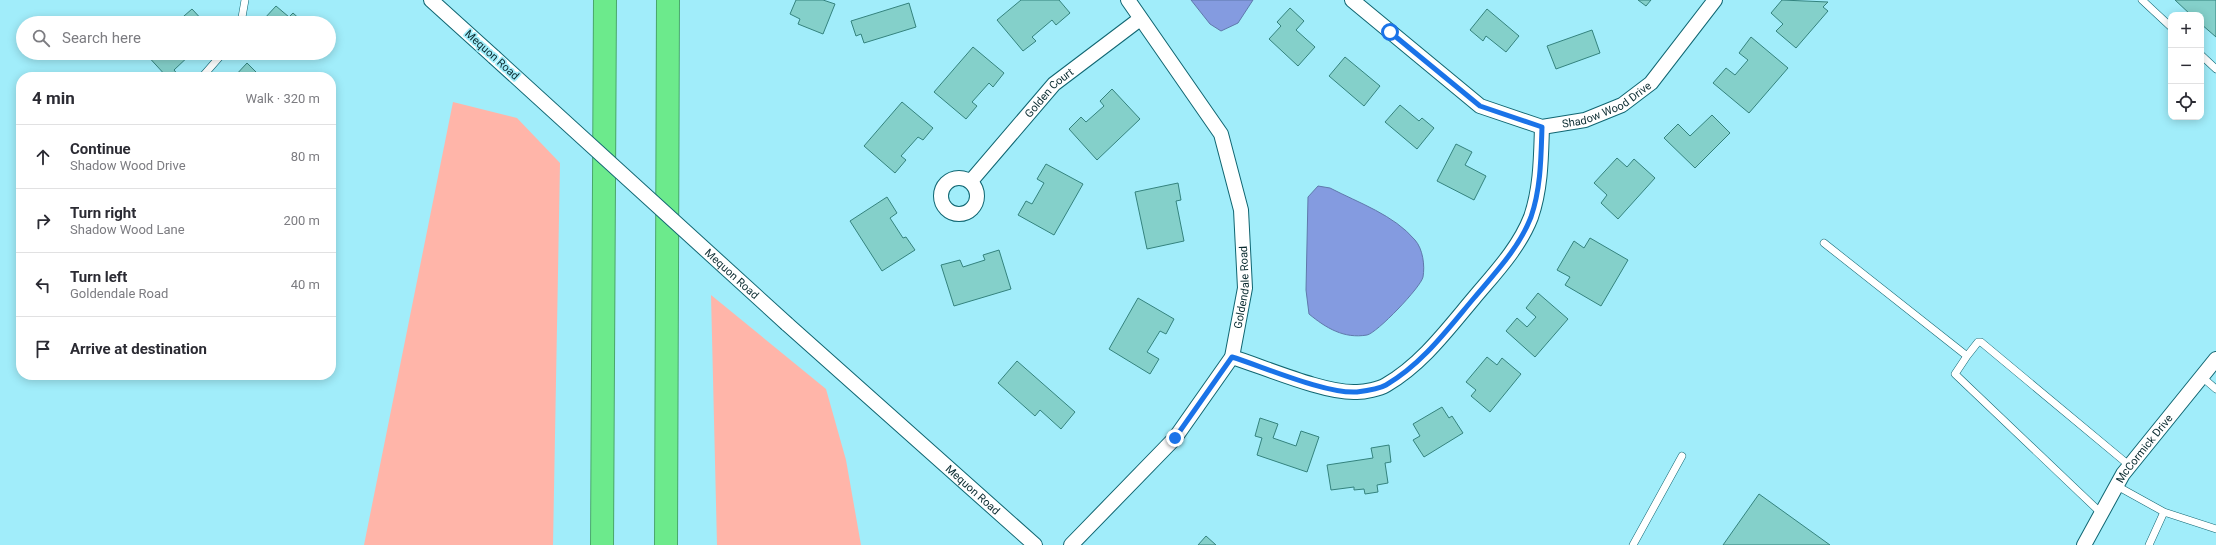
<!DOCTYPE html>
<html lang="en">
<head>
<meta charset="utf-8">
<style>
  :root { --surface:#fff; --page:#f2f2f3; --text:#2b2b33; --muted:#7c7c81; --line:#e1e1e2 }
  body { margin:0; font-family:Roboto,sans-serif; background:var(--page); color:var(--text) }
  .controls { position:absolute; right:12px; top:12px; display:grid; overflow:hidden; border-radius:8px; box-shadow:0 2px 10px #0003 }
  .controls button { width:36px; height:36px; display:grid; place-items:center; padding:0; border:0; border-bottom:1px solid var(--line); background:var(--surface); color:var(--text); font:20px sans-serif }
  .stop { position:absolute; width:12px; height:12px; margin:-9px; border:3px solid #1a73e8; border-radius:50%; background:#fff }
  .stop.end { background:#1a73e8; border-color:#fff; box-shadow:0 1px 4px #0008 }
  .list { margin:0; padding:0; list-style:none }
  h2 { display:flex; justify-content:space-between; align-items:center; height:52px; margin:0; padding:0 16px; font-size:17px }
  h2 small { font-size:13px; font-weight:400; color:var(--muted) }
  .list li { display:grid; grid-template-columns:26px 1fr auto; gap:12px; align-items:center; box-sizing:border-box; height:64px; padding:0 16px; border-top:1px solid var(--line) }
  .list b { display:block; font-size:15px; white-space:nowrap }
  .list p { margin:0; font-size:13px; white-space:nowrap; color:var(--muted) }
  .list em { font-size:13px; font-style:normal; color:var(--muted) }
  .icon { flex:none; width:22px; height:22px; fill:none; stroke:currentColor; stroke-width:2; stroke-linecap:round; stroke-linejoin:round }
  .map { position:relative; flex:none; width:2216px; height:545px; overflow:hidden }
  .search { position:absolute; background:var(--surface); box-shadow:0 2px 10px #0003; left:16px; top:16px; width:320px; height:44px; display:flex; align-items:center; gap:10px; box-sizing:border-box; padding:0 14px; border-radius:22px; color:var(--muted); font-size:15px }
  .panel { position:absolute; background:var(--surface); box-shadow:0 2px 10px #0003; left:16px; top:72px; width:320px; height:308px; border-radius:16px }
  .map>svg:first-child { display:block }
  .green { fill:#ffb5a9 }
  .water { fill:#849be0; stroke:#5f79ab }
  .building { fill:#84d0ca; stroke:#34837e }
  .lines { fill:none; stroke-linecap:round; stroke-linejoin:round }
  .service-casing { stroke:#106672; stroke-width:8 }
  .minor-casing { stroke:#106672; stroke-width:16 }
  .motorway-casing { stroke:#49a76b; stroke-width:24 }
  .service { stroke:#fff; stroke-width:7 }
  .minor { stroke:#fff; stroke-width:14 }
  .motorway { stroke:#6cea8c; stroke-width:22 }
  .minor-bridge-casing { stroke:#106672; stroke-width:16; stroke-linecap:butt }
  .minor-bridge { stroke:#fff; stroke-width:14 }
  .route { stroke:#1a73e8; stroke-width:5 }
  .labels { text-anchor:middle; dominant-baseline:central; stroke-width:3.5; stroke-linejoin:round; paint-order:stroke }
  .street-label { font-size:11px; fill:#092a2f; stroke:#a1edfa }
</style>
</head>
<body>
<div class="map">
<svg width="2216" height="545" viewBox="0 0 2216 545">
  <rect width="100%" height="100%" fill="#a1edfa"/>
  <!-- green -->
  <path class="green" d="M453,102L517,118L560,163L553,545H364Z
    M711,295L826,389L846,460L861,545H717Z"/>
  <!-- water -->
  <path class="water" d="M1191,0H1253L1238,23L1221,31L1210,24Z
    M1318,186L1330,188C1359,203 1394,215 1415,240C1423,249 1425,266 1423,277C1421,287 1377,333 1367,335C1344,339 1326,328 1309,314L1306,290L1308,197Z"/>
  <!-- building -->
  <path class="building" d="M796,0H823L835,4L823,34L798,24L800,19L790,14Z
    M1021,0H1059L1070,13L1056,25L1052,20L1032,37L1036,41L1023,51L997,20Z
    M1638,0H1651L1646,6Z
    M1782,0L1828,2L1823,7L1828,11L1796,48L1776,31L1783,24L1771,13Z
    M2175,0H2216V37L2201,24V15H2191Z
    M909,3L916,27L864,43L861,34L856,36L851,21Z
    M276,6L289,17L293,13L304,23H268L264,19Z
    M1290,8L1304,21L1296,30L1315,47L1298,66L1269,39L1281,26L1277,22Z
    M192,9L205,23H176Z
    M1487,9L1519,36L1506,52L1486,36L1483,41L1470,30Z
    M1592,30L1600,53L1556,69L1547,46Z
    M1751,37L1788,68L1749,113L1713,83L1726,68L1735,75L1748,60L1739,53Z
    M973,47L1004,73L993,87L989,83L972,102L977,106L966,119L934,92Z
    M145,53H192L174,70L180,77H167Z
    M1345,57L1380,86L1364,106L1329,76Z
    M247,63L261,77H234Z
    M1112,89L1140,119L1097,160L1069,129L1081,117L1086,122L1104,106L1100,101Z
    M902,102L933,128L923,140L918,137L901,156L906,160L895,173L864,146Z
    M1400,105L1419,121L1422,118L1434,128L1417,149L1385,122Z
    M1712,115L1730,133L1695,168L1664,138L1678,124L1690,136Z
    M1456,144L1472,152L1465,165L1486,176L1474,200L1437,181Z
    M1617,158L1627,167L1634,159L1655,178L1618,219L1601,203L1607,195L1594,183Z
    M1046,164L1083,184L1054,235L1018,215L1026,201L1032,204L1044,183L1037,179Z
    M1178,183L1181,200L1176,201L1184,241L1147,249L1135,192Z
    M887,197L897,213L890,218L903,238L906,237L915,250L882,271L850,221Z
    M1590,238L1628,260L1601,306L1565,285L1570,277L1557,270L1574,241L1584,248Z
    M999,250L1011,289L954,306L941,265L960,260L963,267L985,260L983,255Z
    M1538,293L1568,319L1535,357L1506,331L1517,318L1527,327L1536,317L1526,308Z
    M1138,298L1174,319L1166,334L1160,331L1147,352L1159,359L1150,374L1109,349Z
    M1487,357L1497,365L1502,358L1521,374L1490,412L1471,396L1476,390L1466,382Z
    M1017,361L1075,412L1061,429L1040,410L1035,416L998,383Z
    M1442,407L1449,418L1452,416L1463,433L1424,457L1413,440L1420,436L1413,424Z
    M1260,418L1278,424L1273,438L1296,446L1301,431L1319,437L1307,472L1257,455L1262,438L1255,436Z
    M1389,445L1391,462L1385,463L1388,483L1377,485L1378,492L1365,494L1364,489L1354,490V487L1331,490L1327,465L1373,458L1371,448Z
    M1759,494L1830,545H1723Z
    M1206,536L1216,545H1198Z"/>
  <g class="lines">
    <!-- service casing -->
    <g class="service-casing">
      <path id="service" d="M2142,0L2171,27
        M241,23L245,0
        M2201,55L2216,69
        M202,77L223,53
        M1824,243L1967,356L1978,342H1981L2130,466
        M1967,356L1955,374L2102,514
        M2202,377L2216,389
        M2117,486L2164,512L2216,529
        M1633,545L1682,456
        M2149,545L2164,512"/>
    </g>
    <!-- minor casing -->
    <g class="minor-casing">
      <g id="minor">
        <path d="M431,0L494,57"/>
        <path id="s1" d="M1352,0L1480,106L1542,127L1585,120L1622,105L1651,83L1715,0"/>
        <circle cx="959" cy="196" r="18"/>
        <path id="s2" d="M971,181L1054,84L1140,19"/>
        <path id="s3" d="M787,324L1035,545"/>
        <path d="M1232,357C1264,367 1326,394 1357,392C1365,392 1379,389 1386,385C1422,364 1447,330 1474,298C1495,273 1519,248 1531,217C1541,188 1541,157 1542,127"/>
        <path id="s4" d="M1071,545L1175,438L1232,357L1245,288L1241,210L1221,134L1128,0"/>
        <path id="s5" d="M2084,545L2123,474L2216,359"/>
      </g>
    </g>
    <!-- motorway casing -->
    <g class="motorway-casing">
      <path id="motorway" d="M602,545L605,0
        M666,545L668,0"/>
    </g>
    <!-- service -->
    <use href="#service" class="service"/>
    <!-- minor -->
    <use href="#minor" class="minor"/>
    <!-- motorway -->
    <use href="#motorway" class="motorway"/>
    <!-- minor-bridge casing -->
    <g class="minor-bridge-casing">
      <g id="minor-bridge">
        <path id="s6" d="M494,57L787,324"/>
      </g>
    </g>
    <!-- minor-bridge -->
    <use href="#minor-bridge" class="minor-bridge"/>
  </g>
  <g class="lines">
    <!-- route -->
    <path class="route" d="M1175,438L1232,357C1264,367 1326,394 1357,392C1365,391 1379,389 1386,385C1422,364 1447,330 1474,298C1495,273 1519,248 1531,217C1541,188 1541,157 1542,127L1480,106L1390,32"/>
  </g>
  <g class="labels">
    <!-- street labels -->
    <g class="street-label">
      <text transform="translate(492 55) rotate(42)">Mequon Road</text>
      <text stroke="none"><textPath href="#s2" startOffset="118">Golden Court</textPath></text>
      <text stroke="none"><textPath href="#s1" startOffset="301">Shadow Wood Drive</textPath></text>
      <text stroke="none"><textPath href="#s6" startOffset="322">Mequon Road</textPath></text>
      <text stroke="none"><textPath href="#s4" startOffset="319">Goldendale Road</textPath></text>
      <text stroke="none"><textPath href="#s5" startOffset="114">McCormick Drive</textPath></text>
      <text stroke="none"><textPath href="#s3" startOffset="249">Mequon Road</textPath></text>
    </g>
  </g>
</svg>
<div class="controls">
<button>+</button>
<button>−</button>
<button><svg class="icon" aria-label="locate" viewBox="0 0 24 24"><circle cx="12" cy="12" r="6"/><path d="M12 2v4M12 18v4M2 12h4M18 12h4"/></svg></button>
</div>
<div class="stop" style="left:1390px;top:32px"></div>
<div class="stop end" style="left:1175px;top:438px"></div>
<div class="search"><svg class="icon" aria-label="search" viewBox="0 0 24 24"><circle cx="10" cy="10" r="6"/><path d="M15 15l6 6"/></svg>Search here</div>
<section class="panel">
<h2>4 min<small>Walk · 320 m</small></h2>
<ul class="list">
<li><svg class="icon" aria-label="ahead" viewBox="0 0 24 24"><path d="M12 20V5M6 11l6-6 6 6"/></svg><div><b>Continue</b><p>Shadow Wood Drive</p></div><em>80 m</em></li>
<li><svg class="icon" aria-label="right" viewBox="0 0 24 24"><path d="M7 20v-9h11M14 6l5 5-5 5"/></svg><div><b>Turn right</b><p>Shadow Wood Lane</p></div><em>200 m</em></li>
<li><svg class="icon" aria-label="left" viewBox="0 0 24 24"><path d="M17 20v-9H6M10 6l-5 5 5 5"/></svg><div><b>Turn left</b><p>Goldendale Road</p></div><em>40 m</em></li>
<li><svg class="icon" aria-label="arrive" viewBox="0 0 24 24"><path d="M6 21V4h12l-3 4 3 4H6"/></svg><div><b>Arrive at destination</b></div></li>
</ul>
</section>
</div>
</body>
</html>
